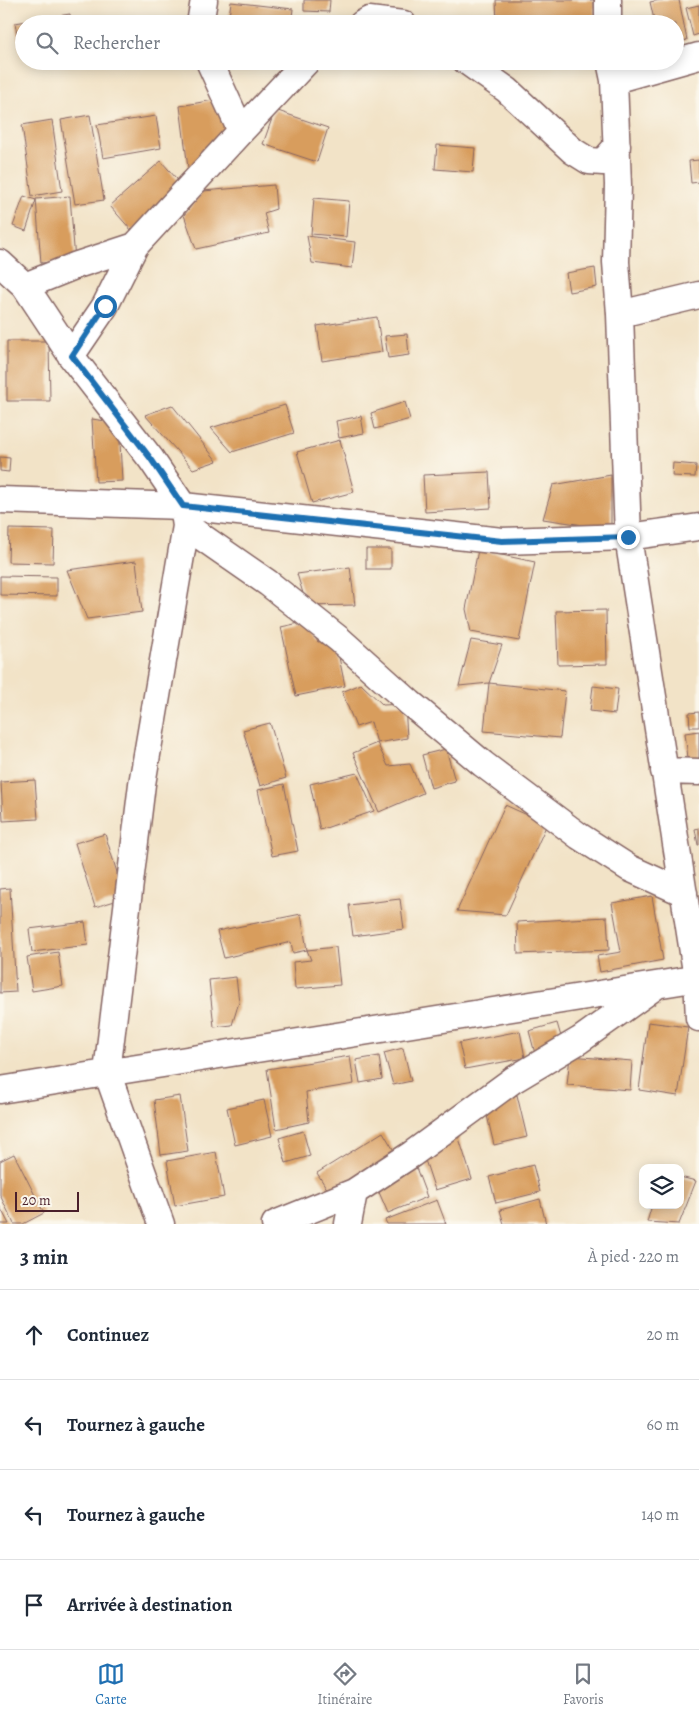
<!DOCTYPE html>
<html lang="fr">
<head>
<meta charset="utf-8">
<style>
  :root { --surface:#fff; --page:#f2f2f3; --text:#1f2937; --muted:#747a83; --line:#e0e1e3; --accent:#1f6fb2 }
  body { margin:0; font-family:Alegreya,serif; background:var(--page); color:var(--text) }
  .controls { position:absolute; right:15px; bottom:15px; display:grid; overflow:hidden; border-radius:10px; box-shadow:0 2px 12px #0003 }
  .controls button { width:45px; height:45px; display:grid; place-items:center; padding:0; border:0; border-bottom:1px solid var(--line); background:var(--surface); color:var(--text); font:25px sans-serif }
  .scale { position:absolute; left:15px; bottom:12px; width:64px; box-sizing:border-box; padding-left:5px; border:2px solid #4a1f2b; border-top:0; font-size:14px; line-height:18px; white-space:nowrap; color:#4a1f2b; -webkit-text-stroke:4px #fbf7ec; paint-order:stroke }
  .stop { position:absolute; width:15px; height:15px; margin:-11px; border:4px solid #1f6fb2; border-radius:50%; background:#fff }
  .stop.end { background:#1f6fb2; border-color:#fff; box-shadow:0 1px 5px #0008 }
  .list { margin:0; padding:0; list-style:none }
  h2 { display:flex; justify-content:space-between; align-items:center; height:65px; margin:0; padding:0 20px; font-size:21px }
  h2 small { font-size:16px; font-weight:400; color:var(--muted) }
  .list li { display:grid; grid-template-columns:32px 1fr auto; gap:15px; align-items:center; box-sizing:border-box; height:90px; padding:0 20px; border-top:1px solid var(--line) }
  .list b { display:block; font-size:19px; white-space:nowrap }
  .list em { font-size:16px; font-style:normal; color:var(--muted) }
  .icon { flex:none; width:28px; height:28px; fill:none; stroke:currentColor; stroke-width:2; stroke-linecap:round; stroke-linejoin:round }
  .map { position:relative; flex:none; width:699px; height:1224px; overflow:hidden }
  .search { position:absolute; background:var(--surface); box-shadow:0 2px 12px #0003; left:15px; right:15px; top:15px; height:55px; display:flex; align-items:center; gap:12px; box-sizing:border-box; padding:0 18px; border-radius:28px; color:var(--muted); font-size:19px }
  .sheet { height:425px; background:var(--surface) }
  nav { display:flex; justify-content:space-around; align-items:center; box-sizing:border-box; height:70px; border-top:1px solid var(--line); background:var(--surface); font-size:14px; color:var(--muted) }
  nav a { display:grid; justify-items:center; gap:2px }
  nav .on { color:var(--accent) }
  .map>svg:first-child { display:block }
  .building { fill:#d89d5d }
  .lines { fill:none; stroke-linecap:round; stroke-linejoin:round }
  .minor-casing { stroke:#856462; stroke-width:29 }
  .minor { stroke:#fff; stroke-width:26 }
  .route { stroke:#1f6fb2; stroke-width:6 }
</style>
</head>
<body>
<div class="map">
<svg width="699" height="1224" viewBox="0 0 699 1224">
  <rect width="100%" height="100%" fill="#fbf7ec"/>
  <filter id="ink" filterUnits="userSpaceOnUse"><feTurbulence type="fractalNoise" baseFrequency=".02" numOctaves="2"/><feDisplacementMap in="SourceGraphic" scale="10" xChannelSelector="R" yChannelSelector="G"/><feConvolveMatrix kernelMatrix="1 2 1 2 8 2 1 2 1" color-interpolation-filters="sRGB"/></filter>
  <filter id="wash" filterUnits="userSpaceOnUse"><feTurbulence type="fractalNoise" baseFrequency=".0096" numOctaves="4" result="noise"/><feDisplacementMap in="SourceGraphic" scale="20" xChannelSelector="R" yChannelSelector="G"/><feGaussianBlur stdDeviation="1.12" result="paint"/><feColorMatrix in="noise" values="0 0 0 0 0 0 0 0 0 0 0 0 0 0 0 0 0 1.4 0 .05"/><feComposite in="paint" operator="in"/></filter>
  <g filter="url(#wash)">
    <rect width="100%" height="100%" fill="#f2e3c7"/>
    <g id="blocks">
      <!-- building -->
      <path class="building" d="M304,0H330L329,12L304,11Z
        M496,0H594L595,24H497Z
        M660,0H679L687,40L675,43V24H655L650,2Z
        M231,2L293,9L291,24H228Z
        M699,5V34L693,36L686,8Z
        M70,14L71,24H24V55L21,56L15,23Z
        M219,99L230,132L188,168L180,106Z
        M275,110L328,128L317,162L263,144Z
        M90,115L104,200L75,204L61,120Z
        M156,116L161,148L103,158L97,125Z
        M52,120L62,191L32,196L22,125Z
        M437,145L475,148L473,172L435,169Z
        M699,160V182L691,183L689,161Z
        M161,161L183,186L132,231L110,206Z
        M274,185L276,209L264,213L269,233L196,249L184,215L203,191Z
        M24,196L36,200L26,231L13,226Z
        M70,196L75,261L41,263L36,199Z
        M314,198L349,201L346,237L311,234Z
        M307,236L355,242L352,268L312,263Z
        M595,268L597,287L569,292L566,273Z
        M377,317L382,352L322,361L317,326Z
        M407,334L409,355L388,358L385,336Z
        M7,341H49L50,401H7Z
        M405,402L410,419L375,429L371,413Z
        M172,405L217,461L193,469L145,415Z
        M285,405L294,433L232,452L211,428Z
        M361,416L364,433L339,438L336,421Z
        M92,419L119,423L122,481L96,482Z
        M340,440L354,492L312,503L297,452Z
        M0,457L10,458L9,472L0,471Z
        M673,463L696,465L695,477L672,476Z
        M489,472L491,508L425,512L423,475Z
        M611,475V529L543,519L553,485Z
        M9,529L54,530L53,563L8,562Z
        M366,549H391V569H366Z
        M478,550L535,562L519,641L471,632L466,609Z
        M136,561L142,612L87,619L67,570Z
        M350,567L355,605L307,606L297,574Z
        M0,576L57,577V596L0,595Z
        M606,610L607,664L558,665L556,611Z
        M304,622L318,642L335,638L345,686L296,696L281,627Z
        M471,640L502,645L489,683L459,686Z
        M489,683L565,691L560,738L484,731Z
        M361,684L383,705L405,704L407,738L377,743L371,722L356,727L342,692Z
        M593,686L618,689L615,714L590,711Z
        M699,712V727H690L689,713Z
        M270,723L286,778L260,786L243,730Z
        M699,731V764L689,766L685,733Z
        M377,743L388,766L410,764L423,793L379,812L353,753Z
        M446,749L455,781L431,788L422,755Z
        M357,773L374,811L320,830L310,784Z
        M35,780L38,819L3,821L1,782Z
        M284,784L298,851L272,856L258,790Z
        M505,805L547,824L506,915L457,911Z
        M699,828V845H698L695,829Z
        M105,834L125,898L95,907L75,843Z
        M10,888L16,992L0,993V889Z
        M652,896L663,960L600,972L597,956L621,952L612,903Z
        M400,899L404,929L353,936L349,905Z
        M301,914L307,950L293,953L291,942L224,958L217,931Z
        M607,917L609,950L518,954L517,922Z
        M85,922L88,945L32,952L29,929Z
        M336,947L340,985L295,989L293,962L311,960L307,950Z
        M58,952L63,986L32,991L27,957Z
        M236,977L239,1002L232,1025L214,1027L209,980Z
        M648,1022L688,1027L678,1096L639,1090Z
        M557,1023L562,1040L537,1061L529,1031Z
        M520,1031L525,1058L465,1069L459,1043Z
        M403,1048L411,1081L393,1085L384,1053Z
        M350,1056L354,1084L306,1092L309,1122L276,1129L267,1069Z
        M379,1056L382,1079L360,1083L356,1060Z
        M570,1056L632,1061L630,1090L567,1085Z
        M517,1095L527,1137L494,1145L484,1103Z
        M180,1096L188,1151L161,1155L154,1100Z
        M264,1100L272,1136L235,1145L227,1108Z
        M303,1131L310,1156L286,1163L279,1138Z
        M383,1132L399,1159L329,1192L317,1173Z
        M458,1135L472,1179L435,1190L424,1157Z
        M216,1152L224,1197L175,1206L167,1161Z
        M14,1154L44,1213L23,1224H14L0,1195V1161Z
        M415,1165L427,1197L388,1213L378,1190Z
        M533,1165L540,1192L496,1203L489,1177Z
        M680,1177L696,1181L679,1224L647,1222L652,1205H680Z
        M540,1199L546,1224H504L500,1210Z
        M437,1200L446,1224H387L385,1220Z
        M0,1207L9,1224H0Z"/>
    </g>
  </g>
  <g filter="url(#ink)">
    <use href="#blocks" fill-opacity="0" stroke="#856462" stroke-width="1"/>
    <g class="lines">
      <!-- minor casing -->
      <g class="minor-casing">
        <path id="minor" d="M200,24L204,0
          M362,24L369,20L403,24
          M608,24V0
          M466,61L507,90L573,151L589,161L603,162L617,146
          M610,61L614,80L618,185L616,262L620,314L628,537L697,978L699,1018
          M614,80L699,56
          M241,131L307,61
          M0,263L25,286L74,360L151,459L183,506L186,526L142,784L107,1072L161,1224
          M25,286L77,265L135,246
          M620,314L699,295
          M71,356L105,306L135,246L241,131L209,61
          M0,500L183,506L502,541L628,537L699,527
          M186,526L268,583L340,640L410,703L483,764L579,836L629,868L684,893
          M664,771L699,772
          M0,1090L699,978
          M275,1224L354,1192L412,1154L513,1080L580,1040L653,988
          M348,1224L354,1192"/>
      </g>
      <!-- minor -->
      <use href="#minor" class="minor"/>
    </g>
  </g>
  <g class="lines" filter="url(#ink)">
    <!-- route -->
    <path class="route" d="M105,306L72,356L151,459L183,506L502,541L628,537"/>
  </g>
</svg>
<div class="controls">
<button><svg class="icon" aria-label="layers" viewBox="0 0 24 24"><path d="M12 4l9 5-9 5-9-5zM3 14l9 5 9-5"/></svg></button>
</div>
<div class="scale">20 m</div>
<div class="stop" style="left:105px;top:306px"></div>
<div class="stop end" style="left:628px;top:537px"></div>
<div class="search"><svg class="icon" aria-label="search" viewBox="0 0 24 24"><circle cx="10" cy="10" r="6"/><path d="M15 15l6 6"/></svg>Rechercher</div>
</div>
<section class="sheet">
<h2>3 min<small>À pied · 220 m</small></h2>
<ul class="list">
<li><svg class="icon" aria-label="ahead" viewBox="0 0 24 24"><path d="M12 20V5M6 11l6-6 6 6"/></svg><div><b>Continuez</b></div><em>20 m</em></li>
<li><svg class="icon" aria-label="left" viewBox="0 0 24 24"><path d="M17 20v-9H6M10 6l-5 5 5 5"/></svg><div><b>Tournez à gauche</b></div><em>60 m</em></li>
<li><svg class="icon" aria-label="left" viewBox="0 0 24 24"><path d="M17 20v-9H6M10 6l-5 5 5 5"/></svg><div><b>Tournez à gauche</b></div><em>140 m</em></li>
<li><svg class="icon" aria-label="arrive" viewBox="0 0 24 24"><path d="M6 21V4h12l-3 4 3 4H6"/></svg><div><b>Arrivée à destination</b></div></li>
</ul>
</section>
<nav>
<a class="on"><svg class="icon" aria-label="map" viewBox="0 0 24 24"><path d="M3 6l6-2 6 2 6-2v14l-6 2-6-2-6 2zM9 4v14M15 6v14"/></svg>Carte</a>
<a><svg class="icon" aria-label="directions" viewBox="0 0 24 24"><path d="M12 3l9 9-9 9-9-9zM9 14v-3h6M13 9l2 2-2 2"/></svg>Itinéraire</a>
<a><svg class="icon" aria-label="saved" viewBox="0 0 24 24"><path d="M7 4h10v16l-5-4-5 4z"/></svg>Favoris</a>
</nav>
</body>
</html>
